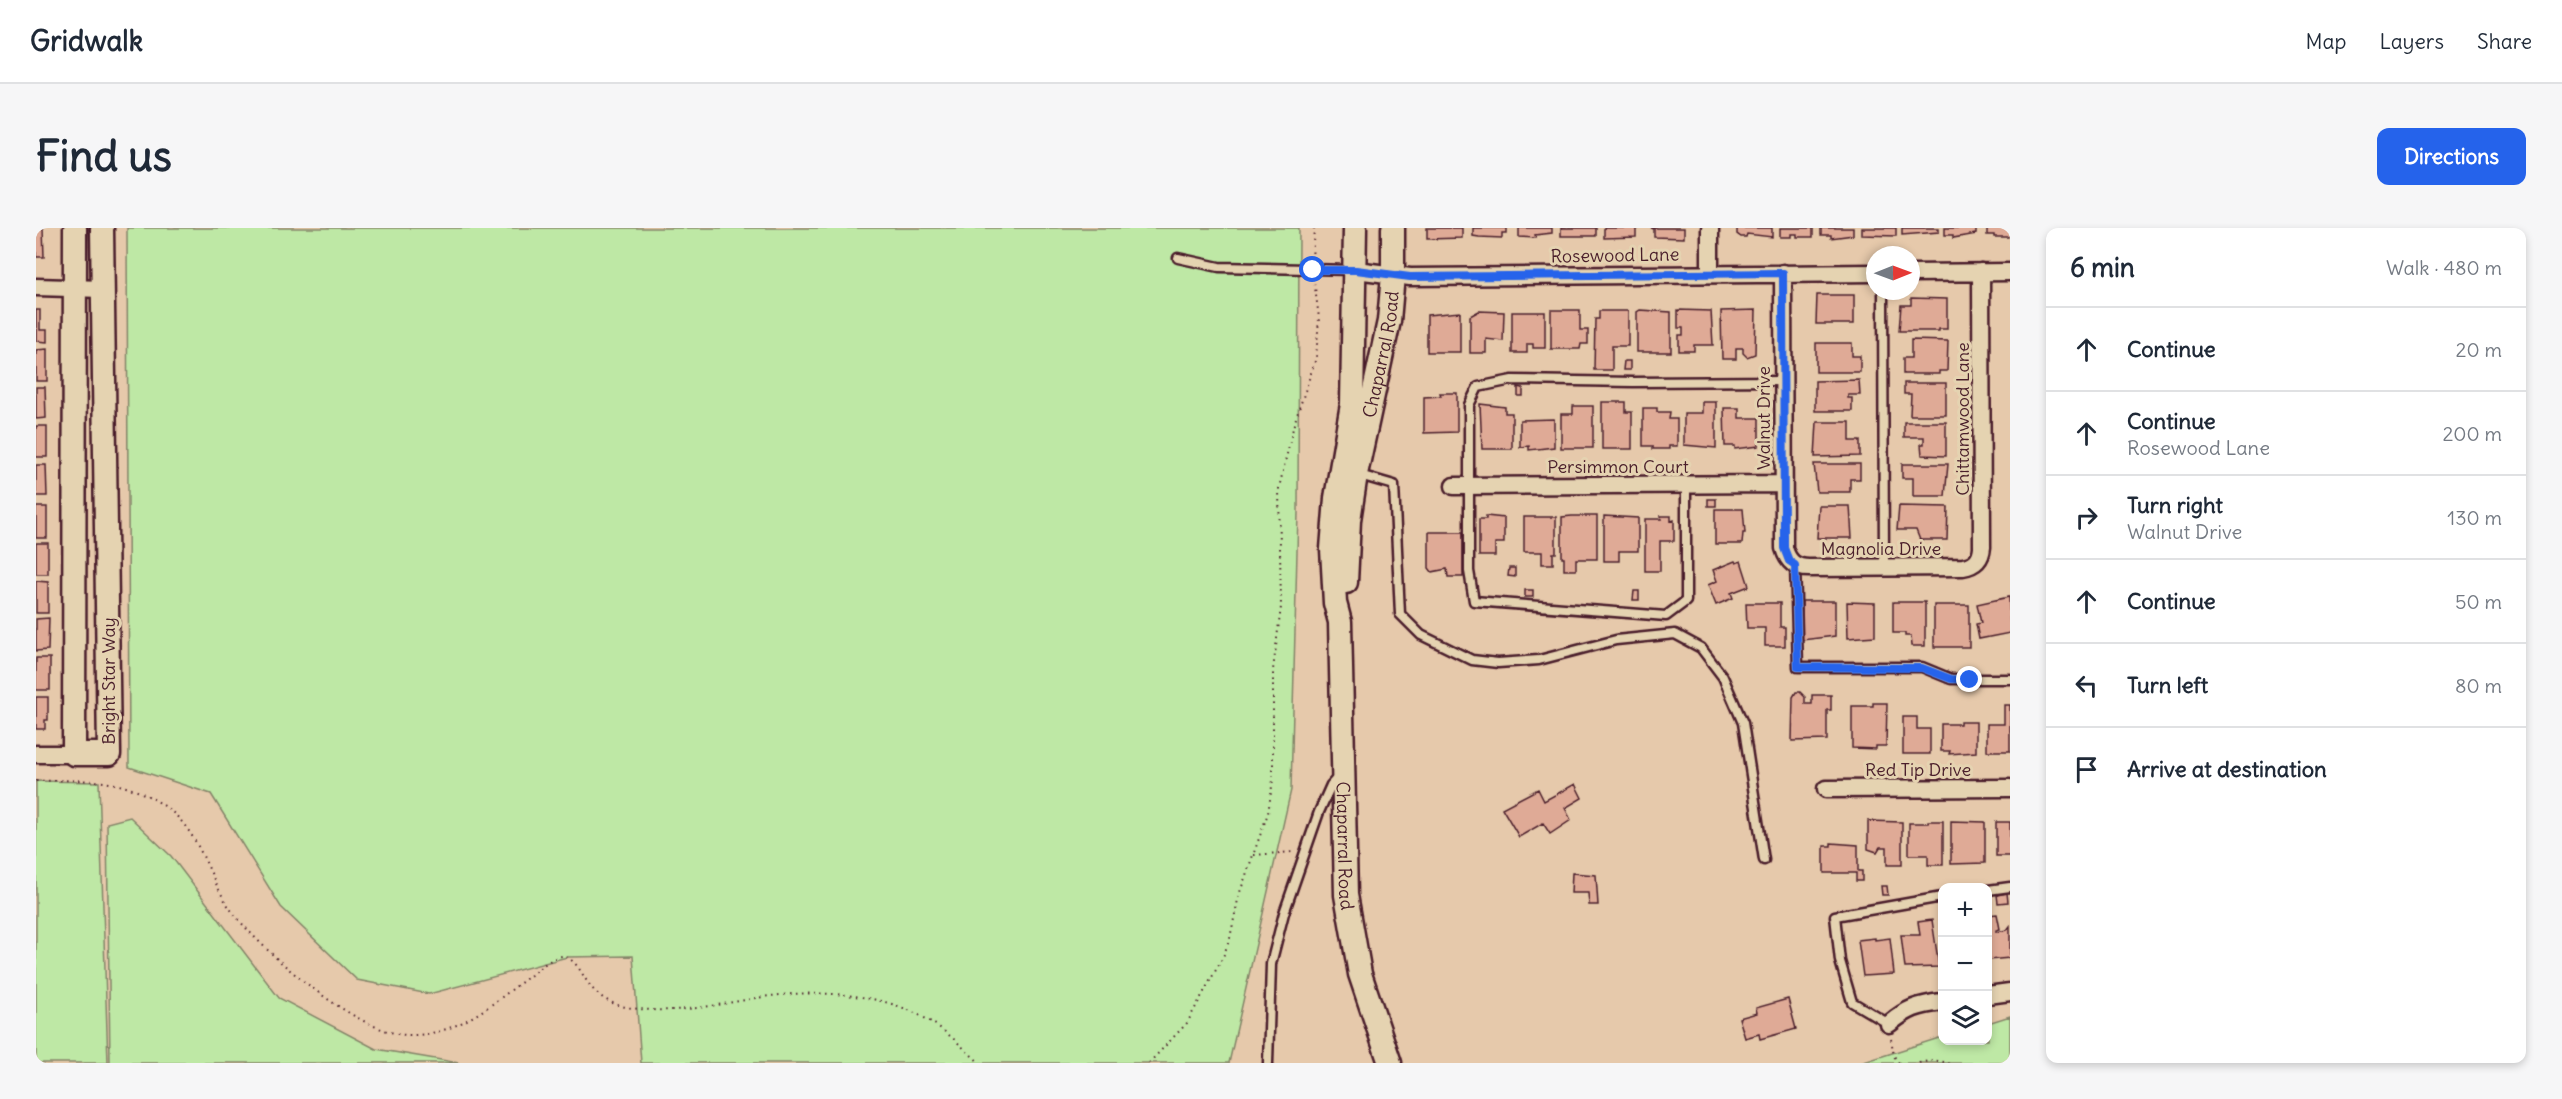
<!DOCTYPE html>
<html lang="en">
<head>
<meta charset="utf-8">
<style>
  :root { --surface:#fff; --page:#f6f6f7; --text:#1f2937; --muted:#747a83; --line:#e0e1e3; --accent:#2563eb }
  body { margin:0; font-family:Delius,sans-serif; background:var(--page); color:var(--text) }
  .controls { position:absolute; right:18px; bottom:18px; display:grid; overflow:hidden; border-radius:12px; box-shadow:0 3px 9px #0003 }
  .controls button { width:54px; height:54px; display:grid; place-items:center; padding:0; border:0; border-bottom:2px solid var(--line); background:var(--surface); color:var(--text); font:30px sans-serif }
  .compass { position:absolute; left:1830px; top:18px; width:54px; height:54px; border-radius:50%; background:var(--surface); box-shadow:0 3px 9px #0003; rotate:89deg }
  .stop { position:absolute; width:18px; height:18px; margin:-14px; border:4px solid #2563eb; border-radius:50%; background:#fff }
  .stop.end { background:#2563eb; border-color:#fff; box-shadow:0 2px 6px #0008 }
  .list { margin:0; padding:0; list-style:none }
  h2 { display:flex; justify-content:space-between; align-items:center; height:78px; margin:0; padding:0 24px; font-size:26px }
  h2 small { font-size:20px; font-weight:400; color:var(--muted) }
  .list li { display:grid; grid-template-columns:39px 1fr auto; gap:18px; align-items:center; box-sizing:border-box; height:84px; padding:0 24px; border-top:2px solid var(--line) }
  .list b { display:block; font-size:22px; white-space:nowrap }
  .list p { margin:0; font-size:20px; white-space:nowrap; color:var(--muted) }
  .list em { font-size:20px; font-style:normal; color:var(--muted) }
  .icon { flex:none; width:33px; height:33px; fill:none; stroke:currentColor; stroke-width:2; stroke-linecap:round; stroke-linejoin:round }
  .map { position:relative; flex:none; width:1974px; height:835px; overflow:hidden; border-radius:12px }
  header { display:flex; align-items:center; gap:36px; box-sizing:border-box; height:84px; padding:0 30px; background:var(--surface); border-bottom:2px solid var(--line) }
  header strong { font-size:28px }
  nav { display:flex; gap:33px; margin-inline-start:auto; font-size:21px }
  .intro { display:flex; align-items:center; justify-content:space-between; box-sizing:border-box; height:144px; padding:0 36px }
  h1 { margin:0; font-size:42px }
  .button { padding:15px 27px; border-radius:12px; background:var(--accent); color:#fff; font-size:21px; font-weight:700 }
  main { display:flex; gap:36px; padding:0 36px }
  aside { flex:1; background:var(--surface); border-radius:12px; box-shadow:0 3px 9px #0003 }
  .map>svg:first-child { display:block }
  .green { fill:#bee8a5; stroke:#848468; stroke-width:1.5 }
  .building { fill:#dfaa96; stroke:#4a1f2b; stroke-width:1.5 }
  .lines { fill:none; stroke-linecap:round; stroke-linejoin:round }
  .lane-casing { stroke:#4a1f2b; stroke-width:13 }
  .street-casing { stroke:#4a1f2b; stroke-width:21 }
  .secondary-casing { stroke:#4a1f2b; stroke-width:27 }
  .path { stroke:#4a1f2b; stroke-width:2; stroke-dasharray:1.5 4.5; stroke-linecap:butt }
  .lane { stroke:#e5d3b1; stroke-width:8 }
  .street { stroke:#e5d3b1; stroke-width:16 }
  .secondary { stroke:#e5d3b1; stroke-width:22 }
  .route { stroke:#2563eb; stroke-width:8 }
  .labels { text-anchor:middle; dominant-baseline:central; stroke-width:6; stroke-linejoin:round; paint-order:stroke }
  .street-label { font-size:18px; fill:#4a1f2b; stroke:#e5d3b1 }
</style>
</head>
<body>
<header>
<strong>Gridwalk</strong>
<nav><a>Map</a><a>Layers</a><a>Share</a></nav>
</header>
<div class="intro"><h1>Find us</h1><a class="button">Directions</a></div>
<main>
<div class="map">
<svg width="1974" height="835" viewBox="0 0 1974 835">
  <rect width="100%" height="100%" fill="#e6c9ab"/>
  <filter id="ink" filterUnits="userSpaceOnUse"><feTurbulence type="fractalNoise" baseFrequency=".0167" numOctaves="2"/><feDisplacementMap in="SourceGraphic" scale="12" xChannelSelector="R" yChannelSelector="G"/><feConvolveMatrix kernelMatrix="1 2 1 2 8 2 1 2 1" color-interpolation-filters="sRGB"/></filter>
  <g filter="url(#ink)">
    <!-- green -->
    <path class="green" d="M91,0H1263L1262,284L1255,562L1193,835H605L597,728L531,729L393,766L321,752L245,679L175,566L93,539Z
      M0,553L63,554L72,835H0Z
      M94,589L135,628L243,770L340,821L423,835H74L71,595Z
      M1974,788V835H1825L1906,809V812H1952V795Z"/>
    <!-- building -->
    <path class="building" d="M0,0H7L8,29H0Z
      M1391,0H1426V10L1391,11Z
      M1437,0H1471V5H1466V10L1443,9L1437,8Z
      M1483,0H1516V5L1499,7L1500,10L1483,9Z
      M1525,0H1560V8H1525Z
      M1568,0H1602V1H1600V9L1568,10Z
      M1615,0H1648V10L1618,9V1Z
      M1701,0H1736V9L1711,6L1710,9H1705L1701,6Z
      M1744,0H1777V9H1761V6H1755V9H1744Z
      M1785,0H1817V7L1795,10V7H1785Z
      M1826,0H1860V8L1826,7Z
      M1866,0H1903V4L1866,7Z
      M1909,0H1940V6L1917,10V7H1909Z
      M1951,0H1974V7L1972,9H1958V7H1951Z
      M1781,67H1818V96H1780Z
      M1875,70L1911,71V101H1903V103H1863L1865,77H1875Z
      M0,82H4V102H11V114L0,113Z
      M1515,82H1544V102H1552V116H1545L1544,121H1515Z
      M1604,82L1635,84V124H1601V84Z
      M1642,82L1675,83L1677,117H1658V123H1643V107H1647V100H1642Z
      M1720,82L1719,126L1711,129L1707,125V120H1700V131H1686L1685,83Z
      M1443,83L1468,84L1467,113L1450,111V125H1434V88Z
      M1563,83H1592V118H1576V142H1558L1559,91H1563Z
      M1424,84V124H1391V87Z
      M1476,84H1509V120H1497V116H1491V125H1476Z
      M1875,112L1912,113L1911,143H1903V146H1867V130H1875Z
      M1780,115H1816V128H1824V144H1780Z
      M11,121V153H0V122Z
      M1588,133H1594V142H1587Z
      M1823,152L1824,167H1812V170H1816V183H1779V153Z
      M1868,155H1910V187H1874L1875,166H1868Z
      M0,159H9L10,190L0,191Z
      M1482,159L1487,160V168H1482Z
      M1404,165H1421V204L1388,205V169L1405,168Z
      M1566,174H1590V184H1596V221H1566Z
      M1666,174H1680V220L1648,217V185H1666Z
      M1444,176L1469,179V185H1476V221H1446Z
      M1537,178H1557V220H1525V186H1537Z
      M1607,180H1621V184H1634L1633,191H1641V218H1633V221H1617V218H1607Z
      M1688,180H1703V190H1723V218L1699,221V218H1689Z
      M1518,191V219L1493,222V218L1484,219V192Z
      M1781,194H1814V213H1824V228L1779,229Z
      M1868,194H1910V228L1886,227L1885,216H1888V209H1868Z
      M0,198H11V229H0Z
      M1778,236H1824V251H1814V264H1781Z
      M1866,236H1912L1909,268H1877V250H1866Z
      M0,237H10L11,268H0Z
      M1672,271H1680V278H1672Z
      M1783,278H1814L1816,310H1781Z
      M1863,278L1912,279L1911,312H1884L1880,302H1861Z
      M0,279H11V310H0Z
      M1679,281H1707L1709,305H1707L1706,316H1679Z
      M1450,288L1468,290V315H1459V328H1443V291H1450Z
      M1536,288H1561V331H1540V342H1528V330H1526V289Z
      M1568,288L1602,290V323H1583V333H1568Z
      M1624,288H1635V293L1638,292V313H1624V343H1609V291H1625Z
      M1488,289H1520V325H1517V336H1506V324H1488Z
      M1393,304H1427V349H1412L1411,341L1396,344L1393,340Z
      M0,315H12V346H0Z
      M1699,333L1700,335L1705,333L1713,358L1695,365L1697,370L1680,377L1672,357L1681,353L1677,342Z
      M1473,340H1479V349L1472,348Z
      M0,353L12,354V385H0Z
      M1489,362H1497V369H1489Z
      M1598,363H1603V372H1597Z
      M1973,369L1974,405L1943,411L1940,396L1945,395L1941,376Z
      M1766,373H1799V408L1766,412Z
      M1811,374L1839,375V408L1812,410Z
      M1857,374H1889V418H1876L1875,408H1869V405H1857Z
      M1710,375H1744V399H1749V418H1729V400H1711Z
      M1898,377H1933V419H1898Z
      M13,390L12,422L0,423V391Z
      M0,430H14V462H0Z
      M1760,464H1764L1769,469V476H1776V467H1795V482H1791V512L1756,513L1757,469Z
      M0,469H12V492H9V501H0Z
      M1837,475H1851L1850,518H1840V521L1816,520V478H1837Z
      M1968,477H1974V523H1951V496H1968Z
      M1867,489H1881V501H1894V526H1867Z
      M1924,494H1940V524L1913,526L1914,523H1905V496H1924Z
      M1539,556L1546,570L1529,580L1535,592L1514,606L1507,595L1483,609L1466,580L1502,561L1508,573Z
      M1832,593L1866,594V637H1851V619H1844L1841,624L1832,621Z
      M1892,593H1907V637H1892V627H1873V595H1892Z
      M1915,593L1949,594V635L1915,636Z
      M1960,594H1974V628H1960Z
      M1795,615L1822,617V643H1826V653H1820V645H1788V618H1795Z
      M1536,645L1560,647L1562,677H1553L1552,665H1535Z
      M1845,658H1851L1852,667H1846Z
      M1971,665L1972,674L1962,675L1961,667Z
      M1961,686L1964,701L1960,702V704L1971,702L1974,698V730L1952,732V687Z
      M1896,692L1903,739L1869,740L1865,707H1884L1882,694Z
      M1839,710V712L1854,710L1858,746L1827,748L1822,712Z
      M1752,771L1760,801L1724,811L1723,806L1709,810L1703,790L1721,785L1720,780Z"/>
    <g class="lines">
      <!-- lane casing -->
      <g class="lane-casing">
        <path id="lane" d="M1142,30L1183,39L1316,42
          M1847,63L1848,339
          M1320,246L1358,257L1364,386L1385,407L1436,432L1462,435L1503,432L1580,412L1639,406L1665,420L1687,449L1707,495L1728,632
          M1650,257V373L1630,388L1438,373L1433,343V177L1442,159L1476,152L1597,154L1747,153
          M1759,337L1762,439H1886L1915,451H1974
          M1952,662L1974,659
          M1853,796L1816,774L1804,733L1799,688L1906,669
          M1232,835L1235,736L1248,685L1283,584L1295,557L1304,547"/>
      </g>
      <!-- street casing -->
      <g class="street-casing">
        <path id="street" d="M1674,0V46
          M1320,42L1374,49L1839,45
          M1747,45L1748,320C1752,334 1759,340 1773,340L1927,339C1939,337 1945,331 1946,319L1945,44
          M1875,45L1974,44
          M0,59L67,61
          M1418,258L1747,256
          M0,526H38
          M1790,561L1974,560
          M1952,767L1974,764
          M1853,796C1872,780 1882,777 1906,774"/>
      </g>
      <!-- secondary casing -->
      <g class="secondary-casing">
        <g id="secondary">
          <path d="M39,0L38,526H73L66,0"/>
          <path id="s1" d="M1319,0L1316,176L1300,270L1296,321L1299,375L1304,394L1310,667L1324,746L1354,835"/>
          <path id="s2" d="M1310,354L1313,292L1320,246L1353,93L1357,47V0"/>
        </g>
      </g>
      <!-- path -->
      <path class="path" d="M1276,31L1278,0
        M0,553C48,552 84,548 127,577C163,601 170,644 193,679C221,720 320,805 371,807C421,809 457,775 495,747C504,740 514,730 526,728C542,731 546,749 556,760C566,772 580,778 596,780C635,786 670,779 709,772C765,761 845,761 895,794C913,805 928,821 944,835
        M1218,627L1257,624
        M1855,811L1858,828L1863,835
        M1113,835L1151,795L1187,729L1194,710L1203,667L1232,585L1237,552V442L1245,379L1243,260L1258,196L1280,130L1283,90L1278,52
        M1883,835L1897,832L1913,835"/>
      <!-- lane -->
      <use href="#lane" class="lane"/>
      <!-- street -->
      <use href="#street" class="street"/>
      <!-- secondary -->
      <use href="#secondary" class="secondary"/>
    </g>
  </g>
  <g class="lines" filter="url(#ink)">
    <!-- route -->
    <path class="route" d="M1277,42H1320L1374,49L1747,45L1748,320L1753,333L1759,337L1762,439L1886,440L1915,451L1934,452"/>
  </g>
  <g class="labels">
    <!-- street labels -->
    <g class="street-label">
      <text transform="translate(1579 27) rotate(-1)">Rosewood Lane</text>
      <text stroke="none"><textPath href="#s2" startOffset="231">Chaparral Road</textPath></text>
      <text transform="translate(1727 190) rotate(-90)">Walnut Drive</text>
      <text transform="translate(1926 191) rotate(-90)">Chittamwood Lane</text>
      <text x="1582" y="238">Persimmon Court</text>
      <text x="1845" y="320">Magnolia Drive</text>
      <text transform="translate(72 453) rotate(-90)">Bright Star Way</text>
      <text x="1882" y="541">Red Tip Drive</text>
      <text stroke="none"><textPath href="#s1" startOffset="620">Chaparral Road</textPath></text>
    </g>
  </g>
</svg>
<div class="controls">
<button>+</button>
<button>−</button>
<button><svg class="icon" aria-label="layers" viewBox="0 0 24 24"><path d="M12 4l9 5-9 5-9-5zM3 14l9 5 9-5"/></svg></button>
</div>
<svg class="compass" viewBox="-18 -18 36 36"><path d="M0-13l5 13h-10z" fill="#e53935"/><path d="M0 13l5-13h-10z" fill="#747a83"/></svg>
<div class="stop" style="left:1277px;top:42px"></div>
<div class="stop end" style="left:1934px;top:452px"></div>
</div>
<aside>
<h2>6 min<small>Walk · 480 m</small></h2>
<ul class="list">
<li><svg class="icon" aria-label="ahead" viewBox="0 0 24 24"><path d="M12 20V5M6 11l6-6 6 6"/></svg><div><b>Continue</b></div><em>20 m</em></li>
<li><svg class="icon" aria-label="ahead" viewBox="0 0 24 24"><path d="M12 20V5M6 11l6-6 6 6"/></svg><div><b>Continue</b><p>Rosewood Lane</p></div><em>200 m</em></li>
<li><svg class="icon" aria-label="right" viewBox="0 0 24 24"><path d="M7 20v-9h11M14 6l5 5-5 5"/></svg><div><b>Turn right</b><p>Walnut Drive</p></div><em>130 m</em></li>
<li><svg class="icon" aria-label="ahead" viewBox="0 0 24 24"><path d="M12 20V5M6 11l6-6 6 6"/></svg><div><b>Continue</b></div><em>50 m</em></li>
<li><svg class="icon" aria-label="left" viewBox="0 0 24 24"><path d="M17 20v-9H6M10 6l-5 5 5 5"/></svg><div><b>Turn left</b></div><em>80 m</em></li>
<li><svg class="icon" aria-label="arrive" viewBox="0 0 24 24"><path d="M6 21V4h12l-3 4 3 4H6"/></svg><div><b>Arrive at destination</b></div></li>
</ul>
</aside>
</main>
</body>
</html>
